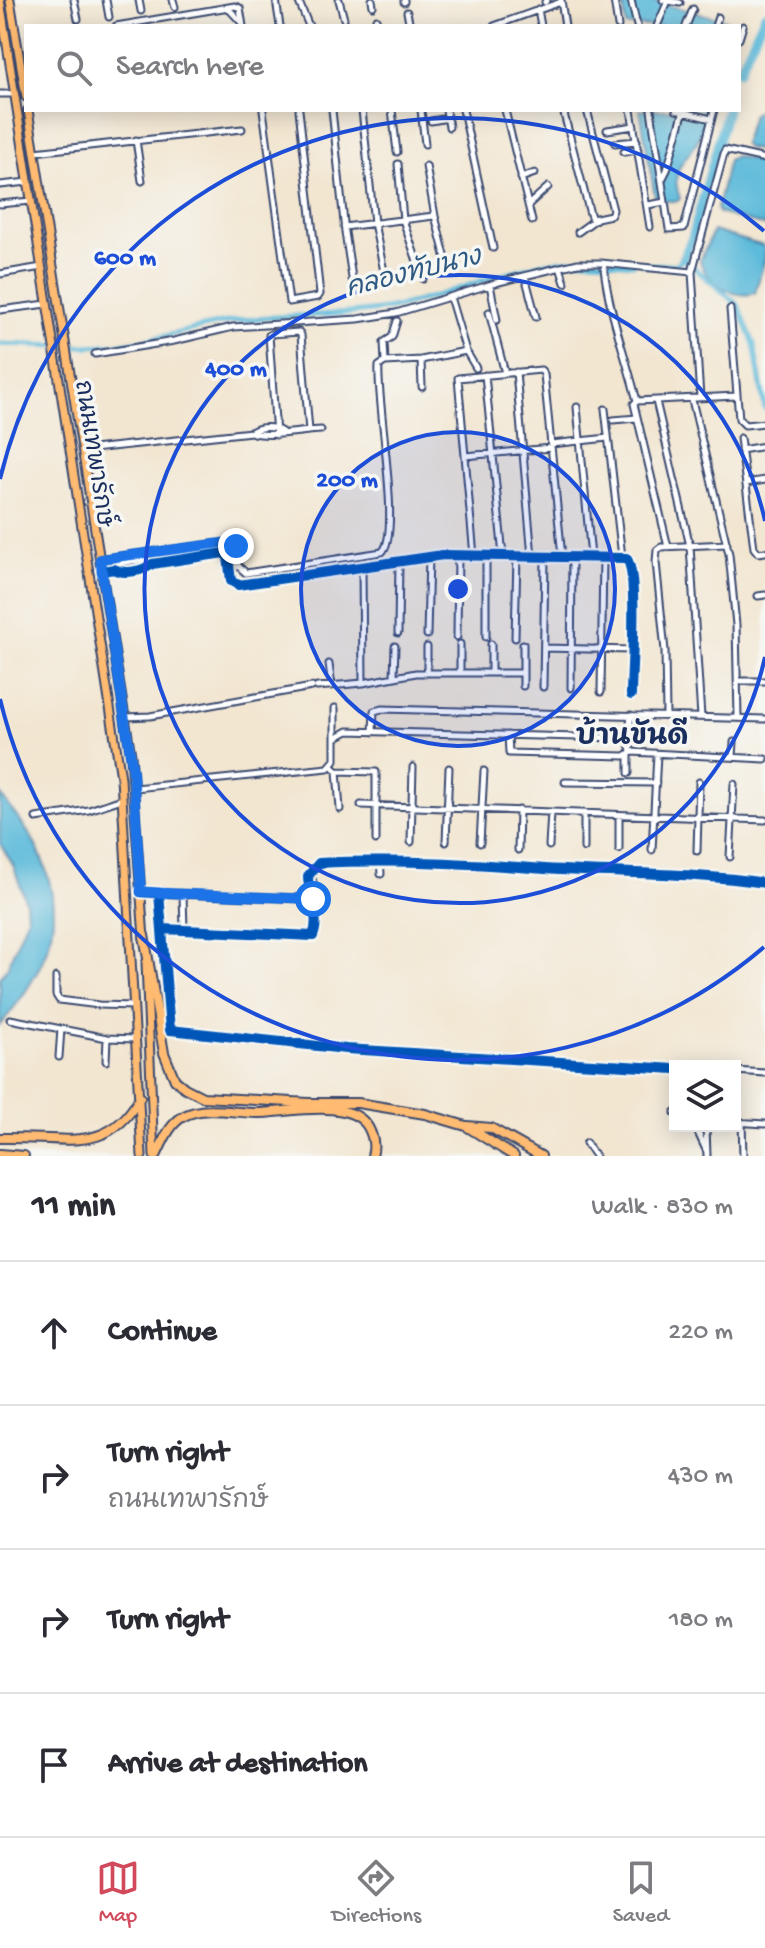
<!DOCTYPE html>
<html lang="en">
<head>
<meta charset="utf-8">
<style>
  :root { --surface:#fff; --page:#f7f7f7; --text:#2b2b33; --muted:#7c7c81; --line:#e1e1e2; --accent:#d1495b }
  body { margin:0; font-family:"Gochi Hand","Playpen Sans Thai",sans-serif; background:var(--page); color:var(--text) }
  .controls { position:absolute; right:24px; bottom:24px; display:grid; overflow:hidden; border-radius:0px; box-shadow:0 4px 20px #0003 }
  .controls button { width:72px; height:72px; display:grid; place-items:center; padding:0; border:0; border-bottom:2px solid var(--line); background:var(--surface); color:var(--text); font:40px sans-serif }
  .stop { position:absolute; width:24px; height:24px; margin:-18px; border:6px solid #1a73e8; border-radius:50%; background:#fff }
  .stop.end { background:#1a73e8; border-color:#fff; box-shadow:0 2px 8px #0008 }
  .list { margin:0; padding:0; list-style:none }
  h2 { display:flex; justify-content:space-between; align-items:center; height:104px; margin:0; padding:0 32px; font-size:34px }
  h2 small { font-size:26px; font-weight:400; color:var(--muted) }
  .list li { display:grid; grid-template-columns:52px 1fr auto; gap:24px; align-items:center; box-sizing:border-box; height:144px; padding:0 32px; border-top:2px solid var(--line) }
  .list b { display:block; font-size:30px; white-space:nowrap }
  .list p { margin:0; font-size:26px; white-space:nowrap; color:var(--muted) }
  .list em { font-size:26px; font-style:normal; color:var(--muted) }
  .icon { flex:none; width:44px; height:44px; fill:none; stroke:currentColor; stroke-width:2; stroke-linecap:round; stroke-linejoin:round }
  .map { position:relative; flex:none; width:765px; height:1156px; overflow:hidden }
  .search { position:absolute; background:var(--surface); box-shadow:0 4px 20px #0003; left:24px; right:24px; top:24px; height:88px; display:flex; align-items:center; gap:20px; box-sizing:border-box; padding:0 28px; border-radius:0px; color:var(--muted); font-size:30px }
  .sheet { height:680px; background:var(--surface) }
  nav { display:flex; justify-content:space-around; align-items:center; box-sizing:border-box; height:112px; border-top:2px solid var(--line); background:var(--surface); font-size:22px; color:var(--muted) }
  nav a { display:grid; justify-items:center; gap:4px }
  nav .on { color:var(--accent) }
  .map>svg:first-child { display:block }
  .water { fill:#5cbada; stroke:#3c749c; stroke-width:2 }
  .lines { fill:none; stroke-linecap:round; stroke-linejoin:round }
  .canal { stroke:#5cbada; stroke-width:5 }
  .river { stroke:#5cbada; stroke-width:9 }
  .minor-casing { stroke:#3b4a6f; stroke-width:9 }
  .major-casing { stroke:#3b4a6f; stroke-width:11 }
  .highway-casing { stroke:#3b4a6f; stroke-width:12 }
  .minor { stroke:#fff; stroke-width:5 }
  .major { stroke:#ffbb71; stroke-width:7 }
  .highway { stroke:#ffbb71; stroke-width:8 }
  .cycleway-casing { stroke:#f6f6f2; stroke-width:15 }
  .cycleway { stroke:#0057b8; stroke-width:10 }
  .route { stroke:#1a73e8; stroke-width:10 }
  .ring { fill:none; stroke:#1d4ed8; stroke-width:4 }
  .labels { text-anchor:middle; dominant-baseline:central; stroke-width:7; stroke-linejoin:round; paint-order:stroke }
  .street-label { font-size:24px; fill:#1b2f5e; stroke:#f6f6f2 }
  .water-label { font-size:26px; font-style:italic; fill:#2e5983; stroke:#f6f6f2 }
  .quarter-label { font-size:28px; font-weight:bold; fill:#1b2f5e; stroke:#f6f6f2 }
  .centre { fill:#1d4ed8; stroke:#f6f6f2; stroke-width:4 }
  .ring-label { font-size:24px; text-anchor:middle; font-weight:bold; fill:#1d4ed8; stroke:#f6f6f2; stroke-width:7; stroke-linejoin:round; paint-order:stroke }
</style>
</head>
<body>
<div class="map">
<svg width="765" height="1156" viewBox="0 0 765 1156">
  <rect width="100%" height="100%" fill="#f6f6f2"/>
  <filter id="ink" filterUnits="userSpaceOnUse"><feTurbulence type="fractalNoise" baseFrequency=".0125" numOctaves="2"/><feDisplacementMap in="SourceGraphic" scale="16" xChannelSelector="R" yChannelSelector="G"/><feConvolveMatrix kernelMatrix="1 2 1 2 8 2 1 2 1" color-interpolation-filters="sRGB"/></filter>
  <filter id="wash" filterUnits="userSpaceOnUse"><feTurbulence type="fractalNoise" baseFrequency=".006" numOctaves="4" result="noise"/><feDisplacementMap in="SourceGraphic" scale="32" xChannelSelector="R" yChannelSelector="G"/><feGaussianBlur stdDeviation="1.8" result="paint"/><feColorMatrix in="noise" values="0 0 0 0 0 0 0 0 0 0 0 0 0 0 0 0 0 1.4 0 .05"/><feComposite in="paint" operator="in"/></filter>
  <g filter="url(#wash)">
    <rect width="100%" height="100%" fill="#f2e6d1"/>
    <!-- water -->
    <path class="water" d="M633,0H647L729,21L734,26H626L623,3Z
      M640,110H706C704,118 703,127 700,135C689,161 668,165 680,198L678,201H658L655,197Z
      M756,112L765,114V152L747,148L743,143L753,113Z
      M735,156L765,163V226L718,213L717,208L728,160Z
      M713,231L764,246L765,259L755,293C733,300 707,282 700,261Z
      M0,794C13,812 29,830 38,850C71,920 46,971 0,1025V978L7,968L27,918L26,903L14,867L0,843Z"/>
    <g class="lines">
      <!-- canal -->
      <path class="canal" d="M643,265L677,264L683,258L738,305L754,344L765,409
        M0,344C40,345 81,348 121,344C158,340 192,328 228,322C282,313 337,318 391,308C448,296 503,269 560,261C585,258 609,261 633,264"/>
      <!-- river -->
      <path class="river" d="M739,71L765,14
        M683,258L692,238L727,110"/>
    </g>
  </g>
  <g filter="url(#ink)">
    <g class="lines">
      <!-- minor casing -->
      <g class="minor-casing">
        <path id="minor" d="M74,0L78,19
          M106,0L109,17
          M139,0L141,11
          M173,0L175,7
          M276,0L280,26
          M298,0L309,26
          M339,0L344,19
          M372,0L373,6
          M404,0V2
          M561,0L565,26
          M614,0L618,26
          M631,0L637,26
          M663,0L680,3
          M545,2L547,0
          M228,8L241,22
          M538,9L541,26
          M407,12L410,26
          M376,19L378,26
          M116,26L235,6L240,8L243,26
          M494,26L561,2
          M657,26L668,1
          M686,26L693,9
          M715,26L718,17
          M739,39L743,26
          M0,94H14
          M263,110L289,302L318,297L320,294L299,110
          M332,110L345,232L354,291
          M362,110L374,223L386,281
          M392,110L397,152
          M421,110L425,144
          M446,110L449,127
          M463,110L493,248
          M505,110L532,221
          M563,110L590,214L592,219L611,215L613,210L587,110
          M631,110L650,227
          M676,110L711,119
          M431,121L448,118
          M607,130L634,126
          M136,140L142,181
          M615,143L637,141
          M35,152L242,129
          M624,152L638,150
          M398,164L403,220L423,279
          M426,166L435,216L447,263
          M521,178L535,173
          M662,180L667,170L684,110
          M0,185L28,182
          M665,202L669,229L684,228L714,110
          M0,204L31,201
          M528,205L548,187
          M648,205L665,202L651,110
          M344,227L434,216
          M578,232L596,219
          M560,267L565,283
          M604,268C609,313 626,357 637,401
          M0,274L42,267
          M525,276L536,317
          M490,285L497,320
          M450,297L466,351L476,368
          M730,309L739,419L745,425L765,423
          M0,310L47,304
          M489,312L505,373
          M95,354L174,341L233,327L358,319L396,313L499,282L578,263H601L692,272
          M421,360L422,387
          M385,362L384,342L392,337L397,321
          M516,372L532,557
          M485,375L503,556
          M700,398L692,272L725,150L765,159
          M692,400L729,554L736,625L738,718
          M656,401L690,546L701,717
          M577,407L591,557
          M605,409L622,557
          M613,420L637,418
          M251,432C266,438 302,431 321,430
          M276,435L269,335L271,334L299,332L301,335L309,431
          M740,438L754,548L758,553L765,552
          M551,444L608,438
          M83,450L251,432C260,426 273,426 282,432
          M741,450L765,446
          M465,456L551,448
          M746,483L765,480
          M668,547L634,404L637,401L736,396
          M474,556L458,378L541,370L544,374L562,557
          M100,559L230,542L237,550L238,566L246,573L382,552C402,535 376,399 379,366L385,362L421,360L466,351
          M362,566L363,683
          M114,569L117,563L146,559L152,564
          M102,571L114,569C123,575 144,571 152,564L224,553L228,557L231,581L238,585L443,555L626,558C639,570 631,671 631,695
          M758,596L765,595
          M398,633L399,561
          M427,635L429,556
          M457,637L458,555
          M486,637V556
          M515,638L517,556
          M460,644V672
          M427,647V672
          M544,648L632,650
          M329,664L332,686
          M491,672V644
          M394,676L395,646
          M738,681H765
          M523,686V644
          M317,687L363,683L416,673H523
          M543,687L545,557
          M571,688L572,557
          M601,692L603,557
          M631,715L628,742L632,752L765,759
          M666,715L665,651L656,562L657,550L661,547L727,544
          M125,717L150,716L312,687
          M373,732L374,711L382,709L765,719
          M508,735L509,753L625,756L632,752
          M337,737L348,731L619,738L628,742
          M733,757L734,742
          M332,766L337,771L376,772V840
          M337,771L340,809
          M629,773V755
          M565,782L656,783
          M135,788L328,768L335,760V708
          M361,805L765,820
          M619,815V849
          M36,818L89,810L122,799
          M411,842L413,767
          M446,842L449,768
          M480,843L484,771
          M549,846L551,812
          M584,848V813
          M518,850L519,810
          M652,850L657,754
          M697,851L699,782
          M730,857L734,784
          M380,860L381,874
          M310,889L313,883L311,872
          M141,892L159,893L170,1030L346,1049L675,1069
          M159,893L313,899
          M183,894L184,930
          M162,929L313,936C321,917 308,895 308,876L319,863C395,859 470,863 545,869C619,874 692,872 765,883
          M56,977V995L59,1000L99,1005L134,1006
          M10,1019L107,1038L136,1039
          M59,1057L61,1029
          M106,1061L107,1038
          M735,1071L765,1073
          M675,1112V1113
          M735,1122L765,1124
          M742,1122L743,1156
          M695,1126L707,1152
          M706,1126L707,1156
          M586,1143L595,1156"/>
      </g>
      <!-- major casing -->
      <g class="major-casing">
        <path id="major" d="M0,0L121,778L142,1156
          M10,0L26,97
          M28,110L131,755L144,939
          M146,963L154,1156"/>
      </g>
      <!-- highway casing -->
      <g class="highway-casing">
        <path id="highway" d="M144,935L164,1053L175,1080L185,1088L203,1097L309,1103H358L425,1114L466,1126L514,1156
          M467,1126L491,1128L541,1156
          M0,1138C65,1136 108,1156 140,1097
          M0,1154L24,1156
          M156,1156C163,1142 169,1124 184,1116C205,1105 234,1113 257,1113C287,1113 350,1097 368,1127C373,1136 375,1146 372,1156"/>
      </g>
      <!-- minor -->
      <use href="#minor" class="minor"/>
      <!-- major -->
      <use href="#major" class="major"/>
      <!-- highway -->
      <use href="#highway" class="highway"/>
      <!-- cycleway casing -->
      <g class="cycleway-casing">
        <path id="cycleway" d="M102,571L114,569C123,575 144,571 152,564L224,553L228,557L231,581L238,585L443,555L626,558C639,570 631,671 631,695
          M141,892L159,893L170,1030L346,1049L675,1069
          M162,929L313,936C321,917 308,895 308,876L319,863C395,859 470,863 545,869C619,874 692,872 765,883"/>
      </g>
      <!-- cycleway -->
      <use href="#cycleway" class="cycleway"/>
    </g>
  </g>
  <g class="lines" filter="url(#ink)">
    <!-- route -->
    <path class="route" d="M236,546L230,542L100,559L133,772L141,892L313,899"/>
  </g>
  <!-- distance rings -->
  <circle cx="458" cy="589" r="157" fill="#1d4ed8" fill-opacity=".12"/>
  <g class="ring">
    <circle cx="458" cy="589" r="157"/>
    <path d="M765 657A314 314 0 1 1 765 521"/>
    <path d="M764 947A471 471 0 0 1 0 699M0 479A471 471 0 0 1 764 231"/>
  </g>
  <g class="labels">
    <!-- street labels -->
    <g class="street-label">
      <text transform="translate(92 454) rotate(81)">ถนนเทพารักษ์</text>
    </g>
    <!-- water labels -->
    <g class="water-label">
      <text transform="translate(414 275) rotate(-14)">คลองทับนาง</text>
    </g>
    <!-- quarter labels -->
    <g class="quarter-label">
      <text x="632" y="738">บ้านขันดี</text>
    </g>
  </g>
  <circle cx="458" cy="589" r="12" class="centre"/>
  <g class="ring-label">
    <text x="125" y="264">600 m</text>
    <text x="236" y="375">400 m</text>
    <text x="347" y="486">200 m</text>
  </g>
</svg>
<div class="controls">
<button><svg class="icon" aria-label="layers" viewBox="0 0 24 24"><path d="M12 4l9 5-9 5-9-5zM3 14l9 5 9-5"/></svg></button>
</div>
<div class="stop" style="left:313px;top:899px"></div>
<div class="stop end" style="left:236px;top:546px"></div>
<div class="search"><svg class="icon" aria-label="search" viewBox="0 0 24 24"><circle cx="10" cy="10" r="6"/><path d="M15 15l6 6"/></svg>Search here</div>
</div>
<section class="sheet">
<h2>11 min<small>Walk · 830 m</small></h2>
<ul class="list">
<li><svg class="icon" aria-label="ahead" viewBox="0 0 24 24"><path d="M12 20V5M6 11l6-6 6 6"/></svg><div><b>Continue</b></div><em>220 m</em></li>
<li><svg class="icon" aria-label="right" viewBox="0 0 24 24"><path d="M7 20v-9h11M14 6l5 5-5 5"/></svg><div><b>Turn right</b><p>ถนนเทพารักษ์</p></div><em>430 m</em></li>
<li><svg class="icon" aria-label="right" viewBox="0 0 24 24"><path d="M7 20v-9h11M14 6l5 5-5 5"/></svg><div><b>Turn right</b></div><em>180 m</em></li>
<li><svg class="icon" aria-label="arrive" viewBox="0 0 24 24"><path d="M6 21V4h12l-3 4 3 4H6"/></svg><div><b>Arrive at destination</b></div></li>
</ul>
</section>
<nav>
<a class="on"><svg class="icon" aria-label="map" viewBox="0 0 24 24"><path d="M3 6l6-2 6 2 6-2v14l-6 2-6-2-6 2zM9 4v14M15 6v14"/></svg>Map</a>
<a><svg class="icon" aria-label="directions" viewBox="0 0 24 24"><path d="M12 3l9 9-9 9-9-9zM9 14v-3h6M13 9l2 2-2 2"/></svg>Directions</a>
<a><svg class="icon" aria-label="saved" viewBox="0 0 24 24"><path d="M7 4h10v16l-5-4-5 4z"/></svg>Saved</a>
</nav>
</body>
</html>
